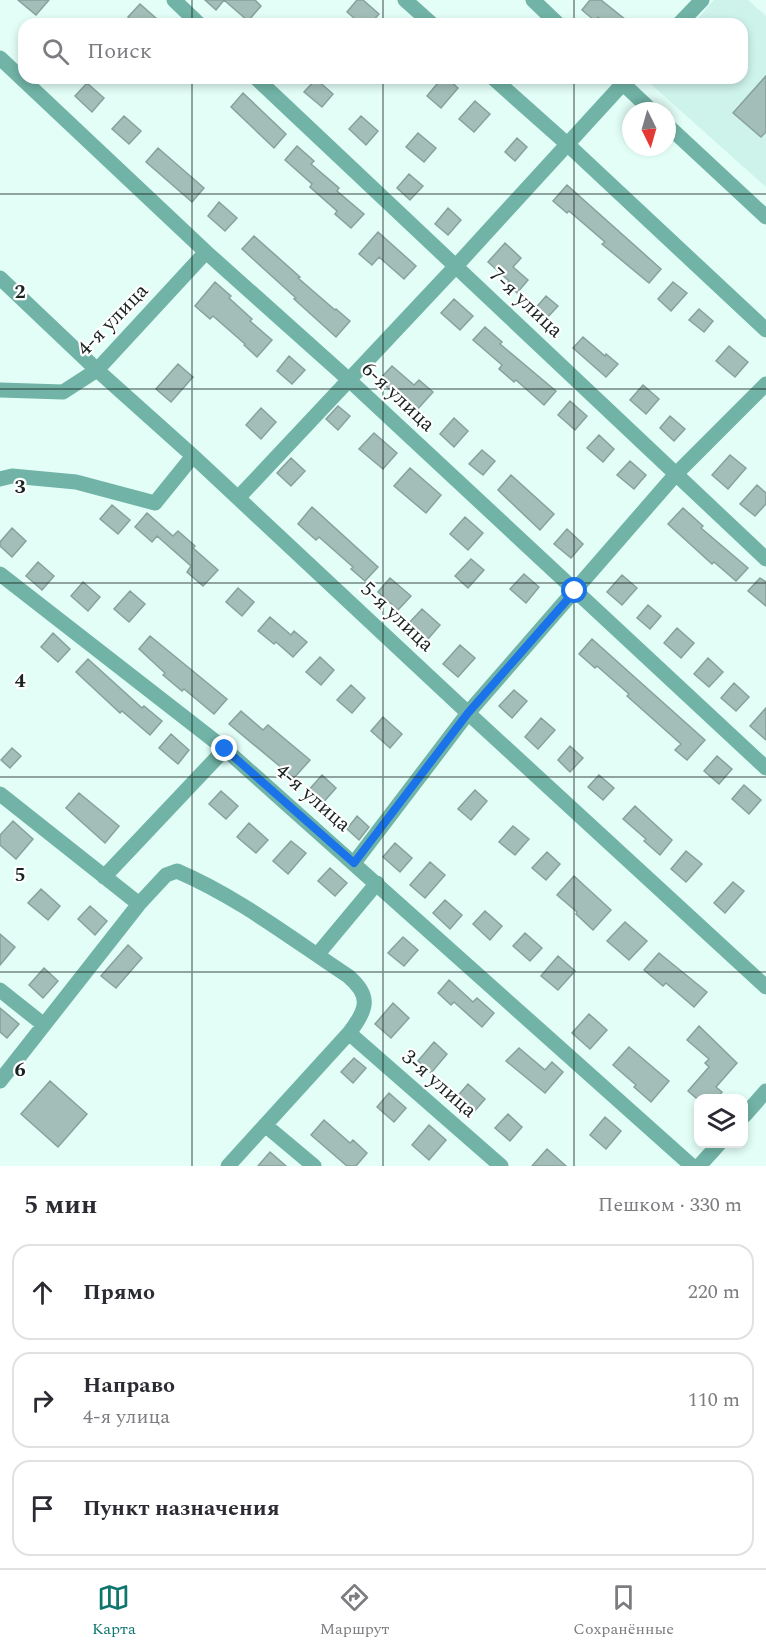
<!DOCTYPE html>
<html lang="ru">
<head>
<meta charset="utf-8">
<style>
  :root { --surface:#fff; --page:#f7f7f7; --text:#2b2b33; --muted:#7c7c81; --line:#e1e1e2; --accent:#0f766e }
  body { margin:0; font-family:Spectral,serif; background:var(--page); color:var(--text) }
  .controls { position:absolute; right:18px; bottom:18px; display:grid; overflow:hidden; border-radius:12px; box-shadow:0 3px 9px #0003 }
  .controls button { width:54px; height:54px; display:grid; place-items:center; padding:0; border:0; border-bottom:2px solid var(--line); background:var(--surface); color:var(--text); font:30px sans-serif }
  .compass { position:absolute; left:622px; top:102px; width:54px; height:54px; border-radius:50%; background:var(--surface); box-shadow:0 3px 9px #0003; rotate:175deg }
  .stop { position:absolute; width:18px; height:18px; margin:-14px; border:4px solid #1a73e8; border-radius:50%; background:#fff }
  .stop.end { background:#1a73e8; border-color:#fff; box-shadow:0 2px 6px #0008 }
  .list { margin:0; padding:0; list-style:none }
  h2 { display:flex; justify-content:space-between; align-items:center; height:78px; margin:0; padding:0 24px; font-size:26px }
  h2 small { font-size:20px; font-weight:400; color:var(--muted) }
  .list li { display:grid; grid-template-columns:39px 1fr auto; gap:18px; align-items:center; box-sizing:border-box; height:96px; margin:0 12px 12px; padding:0 12px; border:2px solid var(--line); border-radius:18px }
  .list b { display:block; font-size:22px; white-space:nowrap }
  .list p { margin:0; font-size:20px; white-space:nowrap; color:var(--muted) }
  .list em { font-size:20px; font-style:normal; color:var(--muted) }
  .icon { flex:none; width:33px; height:33px; fill:none; stroke:currentColor; stroke-width:2; stroke-linecap:round; stroke-linejoin:round }
  .map { position:relative; flex:none; width:766px; height:1166px; overflow:hidden }
  .search { position:absolute; background:var(--surface); box-shadow:0 3px 9px #0003; left:18px; right:18px; top:18px; height:66px; display:flex; align-items:center; gap:15px; box-sizing:border-box; padding:0 21px; border-radius:18px; color:var(--muted); font-size:22px }
  .sheet { height:402px; background:var(--surface) }
  nav { display:flex; justify-content:space-around; align-items:center; box-sizing:border-box; height:84px; border-top:2px solid var(--line); background:var(--surface); font-size:16px; color:var(--muted) }
  nav a { display:grid; justify-items:center; gap:3px }
  nav .on { color:var(--accent) }
  .map>svg:first-child { display:block }
  .built { fill:#cdf3ea }
  .building { fill:#a3beb8; stroke:#87a19b; stroke-width:1.5 }
  .lines { fill:none; stroke-linecap:round; stroke-linejoin:round }
  .minor { stroke:#71b3a6; stroke-width:15 }
  .route { stroke:#1a73e8; stroke-width:8 }
  .grid { fill:none; stroke:#192421; stroke-width:1.5; stroke-opacity:0.55 }
  .labels { text-anchor:middle; dominant-baseline:central; stroke-width:4.5; stroke-linejoin:round; paint-order:stroke }
  .street-label { font-size:21px; fill:#192421; stroke:#fff }
  .grid-label { font-size:20px; text-anchor:middle; font-weight:bold; fill:#192421; stroke:#fff; stroke-width:4.5; stroke-linejoin:round; paint-order:stroke }
</style>
</head>
<body>
<div class="map">
<svg width="766" height="1166" viewBox="0 0 766 1166">
  <rect width="100%" height="100%" fill="#e2fef7"/>
  <!-- built -->
  <path class="built" d="M714,0H748L766,16V187L644,78H742V24H693Z"/>
  <!-- building -->
  <path class="building" d="M18,0H49L36,15Z
    M205,0H255L261,6L248,21L224,0L216,10Z
    M357,0H363L379,14L370,24H361L347,12Z
    M590,0H601L631,24H606L598,17L595,21L582,10Z
    M140,4L157,19L152,24H136L128,17Z
    M766,76V132L761,137L733,113Z
    M442,78H447L458,88L441,108L427,96Z
    M316,79L333,94L322,107L304,92Z
    M87,83L104,98L92,112L75,96Z
    M243,93L286,134L274,148L231,107Z
    M475,101L490,114L474,132L459,119Z
    M124,116L141,131L129,144L112,129Z
    M361,116L378,131L366,145L349,129Z
    M418,133L436,148L424,162L406,147Z
    M517,138L527,147L515,161L505,152Z
    M297,146L314,161L311,164L339,188L337,191L364,214L351,228L335,214L337,211L310,187L312,184L285,160Z
    M158,148L204,188L192,202L146,162Z
    M409,174L423,186L410,200L397,188Z
    M567,185L661,269L649,283L602,244L605,242L569,211L567,213L553,201Z
    M219,202L237,218L225,231L208,216Z
    M448,208L461,220L448,235L435,224Z
    M378,232L416,266L404,279L379,257L372,265L359,254Z
    M254,236L300,277L298,278L335,310L336,309L350,321L336,337L294,299L296,298L242,249Z
    M505,243L521,258L513,267L528,280L517,293L507,283L509,281L488,262Z
    M215,282L231,296L229,298L252,319L250,321L272,340L257,357L244,345L245,344L213,316L210,319L195,306Z
    M673,282L687,293L671,311L658,299Z
    M546,296L558,306L545,320L534,310Z
    M454,299L473,316L460,330L441,313Z
    M699,309L713,321L704,332L689,320Z
    M485,327L502,342L500,344L556,391L544,405L516,380L514,382L499,369L502,365L473,340Z
    M583,337L605,356L606,354L618,364L606,377L573,348Z
    M729,346L748,362L735,377L716,361Z
    M289,356L305,370L292,384L277,371Z
    M178,364L193,377L171,402L156,389Z
    M392,366L414,385L419,380L433,392L415,412L379,380Z
    M643,385L659,399L646,414L630,400Z
    M570,401L587,416L575,430L558,415Z
    M338,406L350,416L338,430L326,419Z
    M261,408L276,422L261,439L246,425Z
    M670,416L685,429L674,441L660,428Z
    M454,418L468,431L454,447L440,434Z
    M374,433L397,453L383,469L359,449Z
    M599,435L614,449L603,462L587,448Z
    M482,450L495,461L483,475L469,464Z
    M730,455L746,468L728,489L712,475Z
    M291,458L305,471L291,486L277,473Z
    M630,461L646,475L634,489L617,475Z
    M410,468L441,495L426,513L394,486Z
    M511,475L554,514L540,530L498,490Z
    M757,485L766,493V504L755,516L740,504Z
    M112,505L130,520L118,534L100,519Z
    M312,507L378,567L365,581L351,569L353,567L319,537L316,540L298,524Z
    M683,508L703,526L701,528L748,568L736,581L714,562L712,564L668,524Z
    M147,513L173,536L178,531L195,546L193,548L218,570L203,586L187,572L191,566L157,536L152,542L135,527Z
    M465,517L483,533L468,550L450,534Z
    M12,528L26,541L12,557L0,546V542Z
    M567,529L583,544L571,558L554,544Z
    M471,559L484,570L468,588L455,576Z
    M38,562L54,576L42,590L26,576Z
    M524,574L539,587L526,603L510,589Z
    M622,575L637,588L622,605L607,592Z
    M390,578L411,596L398,610L378,592Z
    M760,578L766,582V606L748,591Z
    M83,582L100,597L88,611L71,596Z
    M238,588L254,602L242,616L226,602Z
    M130,591L145,604L129,622L114,609Z
    M648,605L661,616L650,629L637,618Z
    M422,609L440,625L428,639L409,623Z
    M270,617L291,635L294,631L307,642L293,657L276,642L274,644L258,631Z
    M677,628L694,643L681,658L664,643Z
    M53,633L70,649L58,662L41,647Z
    M150,636L227,699L214,714L184,689L182,691L163,675L165,673L139,649Z
    M592,639L705,740L687,760L675,750L681,744L627,696L629,694L597,666L595,668L579,654Z
    M460,645L475,658L458,677L443,664Z
    M320,657L334,670L321,685L306,672Z
    M708,658L723,672L709,687L694,674Z
    M88,659L142,708L144,706L162,721L150,735L122,711L120,713L76,672Z
    M734,683L749,697L736,711L721,698Z
    M351,685L365,698L352,713L337,700Z
    M514,690L527,701L512,718L499,706Z
    M766,708V740L750,726Z
    M241,711L263,730L268,725L310,760L294,778L229,724Z
    M383,717L402,734L390,748L371,731Z
    M541,718L555,730L538,749L525,737Z
    M171,734L189,750L178,764L159,748Z
    M570,746L583,758L570,772L558,760Z
    M12,748L21,756L10,768L1,760Z
    M717,756L732,769L719,784L704,771Z
    M322,775L336,788L321,805L307,792Z
    M599,775L614,788L603,800L588,787Z
    M744,785L761,800L749,814L732,799Z
    M475,790L487,801L471,820L458,809Z
    M221,791L238,806L226,819L209,804Z
    M79,793L119,826L105,843L66,808Z
    M635,806L672,840L660,855L644,841L646,839L623,819Z
    M357,816L369,827L359,840L347,829Z
    M13,821L33,839L16,859L0,845V835Z
    M249,823L268,840L256,853L237,837Z
    M513,826L529,839L515,855L499,842Z
    M291,841L306,853L288,874L273,861Z
    M395,843L412,858L400,872L383,857Z
    M686,851L702,864L686,882L671,869Z
    M547,852L560,864L546,880L532,868Z
    M430,862L445,875L425,898L410,885Z
    M330,868L347,883L335,896L318,881Z
    M574,876L611,910L593,930L576,914L577,912L557,895Z
    M733,882L744,891L725,913L714,903Z
    M41,889L60,906L48,920L28,903Z
    M445,900L462,915L450,929L433,913Z
    M90,906L107,921L95,935L78,919Z
    M485,911L502,926L490,940L473,924Z
    M625,922L647,941L629,960L607,941Z
    M525,933L542,948L530,961L513,946Z
    M0,934L15,947L0,965Z
    M403,937L418,950L404,966L388,953Z
    M128,945L142,958L116,988L101,976Z
    M659,953L707,992L694,1007L666,983L663,986L644,970Z
    M558,956L575,971L558,990L541,976Z
    M44,968L58,981L43,998L29,985Z
    M449,980L473,1002L477,998L494,1013L482,1027L454,1002L451,1005L438,993Z
    M393,1003L409,1018L391,1038L375,1024Z
    M0,1008L19,1024L7,1038L0,1032Z
    M589,1014L607,1030L590,1049L572,1033Z
    M699,1026L737,1063L716,1087L722,1092L717,1098H696L688,1091L709,1067L705,1063L709,1059L687,1040Z
    M434,1042L447,1054L431,1073L418,1061Z
    M629,1047L669,1081L651,1102L634,1087L636,1085L613,1065Z
    M519,1048L545,1070L552,1062L563,1072L545,1093L506,1061Z
    M354,1058L366,1068L353,1083L341,1072Z
    M50,1081L87,1114L58,1147L21,1114Z
    M468,1084L485,1099L473,1113L456,1098Z
    M389,1093L406,1108L394,1122L377,1107Z
    M508,1114L522,1127L510,1141L495,1128Z
    M605,1117L621,1131L606,1149L590,1135Z
    M324,1120L350,1143L353,1140L367,1153L356,1166H347L311,1135Z
    M429,1125L446,1140L429,1160L412,1145Z
    M547,1149L566,1166H532Z
    M270,1152L286,1166H258Z"/>
  <g class="lines">
    <!-- minor -->
    <path class="minor" d="M174,0L199,24
      M405,0L432,24
      M533,0L558,24
      M679,24L702,0
      M0,58L206,252L348,379L766,768
      M256,78L766,559
      M493,78L566,143L766,330
      M617,78L652,111
      M667,125L766,217
      M0,278L97,370L193,456L468,713L766,987
      M0,390L63,392L97,370L206,252
      M0,479L12,476L76,482L155,503L193,456
      M238,498L456,266L628,78
      M0,574L225,749L692,1166
      M0,794L139,904
      M354,863L468,713L676,474L766,384
      M104,877L225,749
      M317,955L377,883
      M0,990L44,1025
      M349,1033L501,1166
      M0,1081L139,904L166,875L177,871C238,897 292,939 348,976C372,996 367,1010 349,1033L228,1166
      M744,1116L766,1091
      M265,1125L314,1166
      M699,1166L719,1144"/>
  </g>
  <g class="lines">
    <!-- route -->
    <path class="route" d="M225,749L354,863L468,713L575,591"/>
  </g>
  <!-- grid -->
  <path class="grid" d="M192,0V24M383,0V24M574,0V24M192,78V1166M383,78V1166M574,78V1166M0,194H766M0,389H766M0,583H766M0,777H766M0,972H766"/>
  <g class="labels">
    <!-- street labels -->
    <g class="street-label">
      <text transform="translate(526 303) rotate(43)">7-я улица</text>
      <text transform="translate(113 320) rotate(-46)">4-я улица</text>
      <text transform="translate(398 397) rotate(43)">6-я улица</text>
      <text transform="translate(397 617) rotate(43)">5-я улица</text>
      <text transform="translate(313 798) rotate(41)">4-я улица</text>
      <text transform="translate(439 1084) rotate(41)">3-я улица</text>
    </g>
  </g>
  <g class="grid-label">
    <text x="20" y="298">2</text>
    <text x="20" y="493">3</text>
    <text x="20" y="687">4</text>
    <text x="20" y="881">5</text>
    <text x="20" y="1076">6</text>
  </g>
</svg>
<div class="controls">
<button><svg class="icon" aria-label="layers" viewBox="0 0 24 24"><path d="M12 4l9 5-9 5-9-5zM3 14l9 5 9-5"/></svg></button>
</div>
<svg class="compass" viewBox="-18 -18 36 36"><path d="M0-13l5 13h-10z" fill="#e53935"/><path d="M0 13l5-13h-10z" fill="#7c7c81"/></svg>
<div class="stop" style="left:575px;top:591px"></div>
<div class="stop end" style="left:225px;top:749px"></div>
<div class="search"><svg class="icon" aria-label="search" viewBox="0 0 24 24"><circle cx="10" cy="10" r="6"/><path d="M15 15l6 6"/></svg>Поиск</div>
</div>
<section class="sheet">
<h2>5 мин<small>Пешком · 330 m</small></h2>
<ul class="list">
<li><svg class="icon" aria-label="ahead" viewBox="0 0 24 24"><path d="M12 20V5M6 11l6-6 6 6"/></svg><div><b>Прямо</b></div><em>220 m</em></li>
<li><svg class="icon" aria-label="right" viewBox="0 0 24 24"><path d="M7 20v-9h11M14 6l5 5-5 5"/></svg><div><b>Направо</b><p>4-я улица</p></div><em>110 m</em></li>
<li><svg class="icon" aria-label="arrive" viewBox="0 0 24 24"><path d="M6 21V4h12l-3 4 3 4H6"/></svg><div><b>Пункт назначения</b></div></li>
</ul>
</section>
<nav>
<a class="on"><svg class="icon" aria-label="map" viewBox="0 0 24 24"><path d="M3 6l6-2 6 2 6-2v14l-6 2-6-2-6 2zM9 4v14M15 6v14"/></svg>Карта</a>
<a><svg class="icon" aria-label="directions" viewBox="0 0 24 24"><path d="M12 3l9 9-9 9-9-9zM9 14v-3h6M13 9l2 2-2 2"/></svg>Маршрут</a>
<a><svg class="icon" aria-label="saved" viewBox="0 0 24 24"><path d="M7 4h10v16l-5-4-5 4z"/></svg>Сохранённые</a>
</nav>
</body>
</html>
